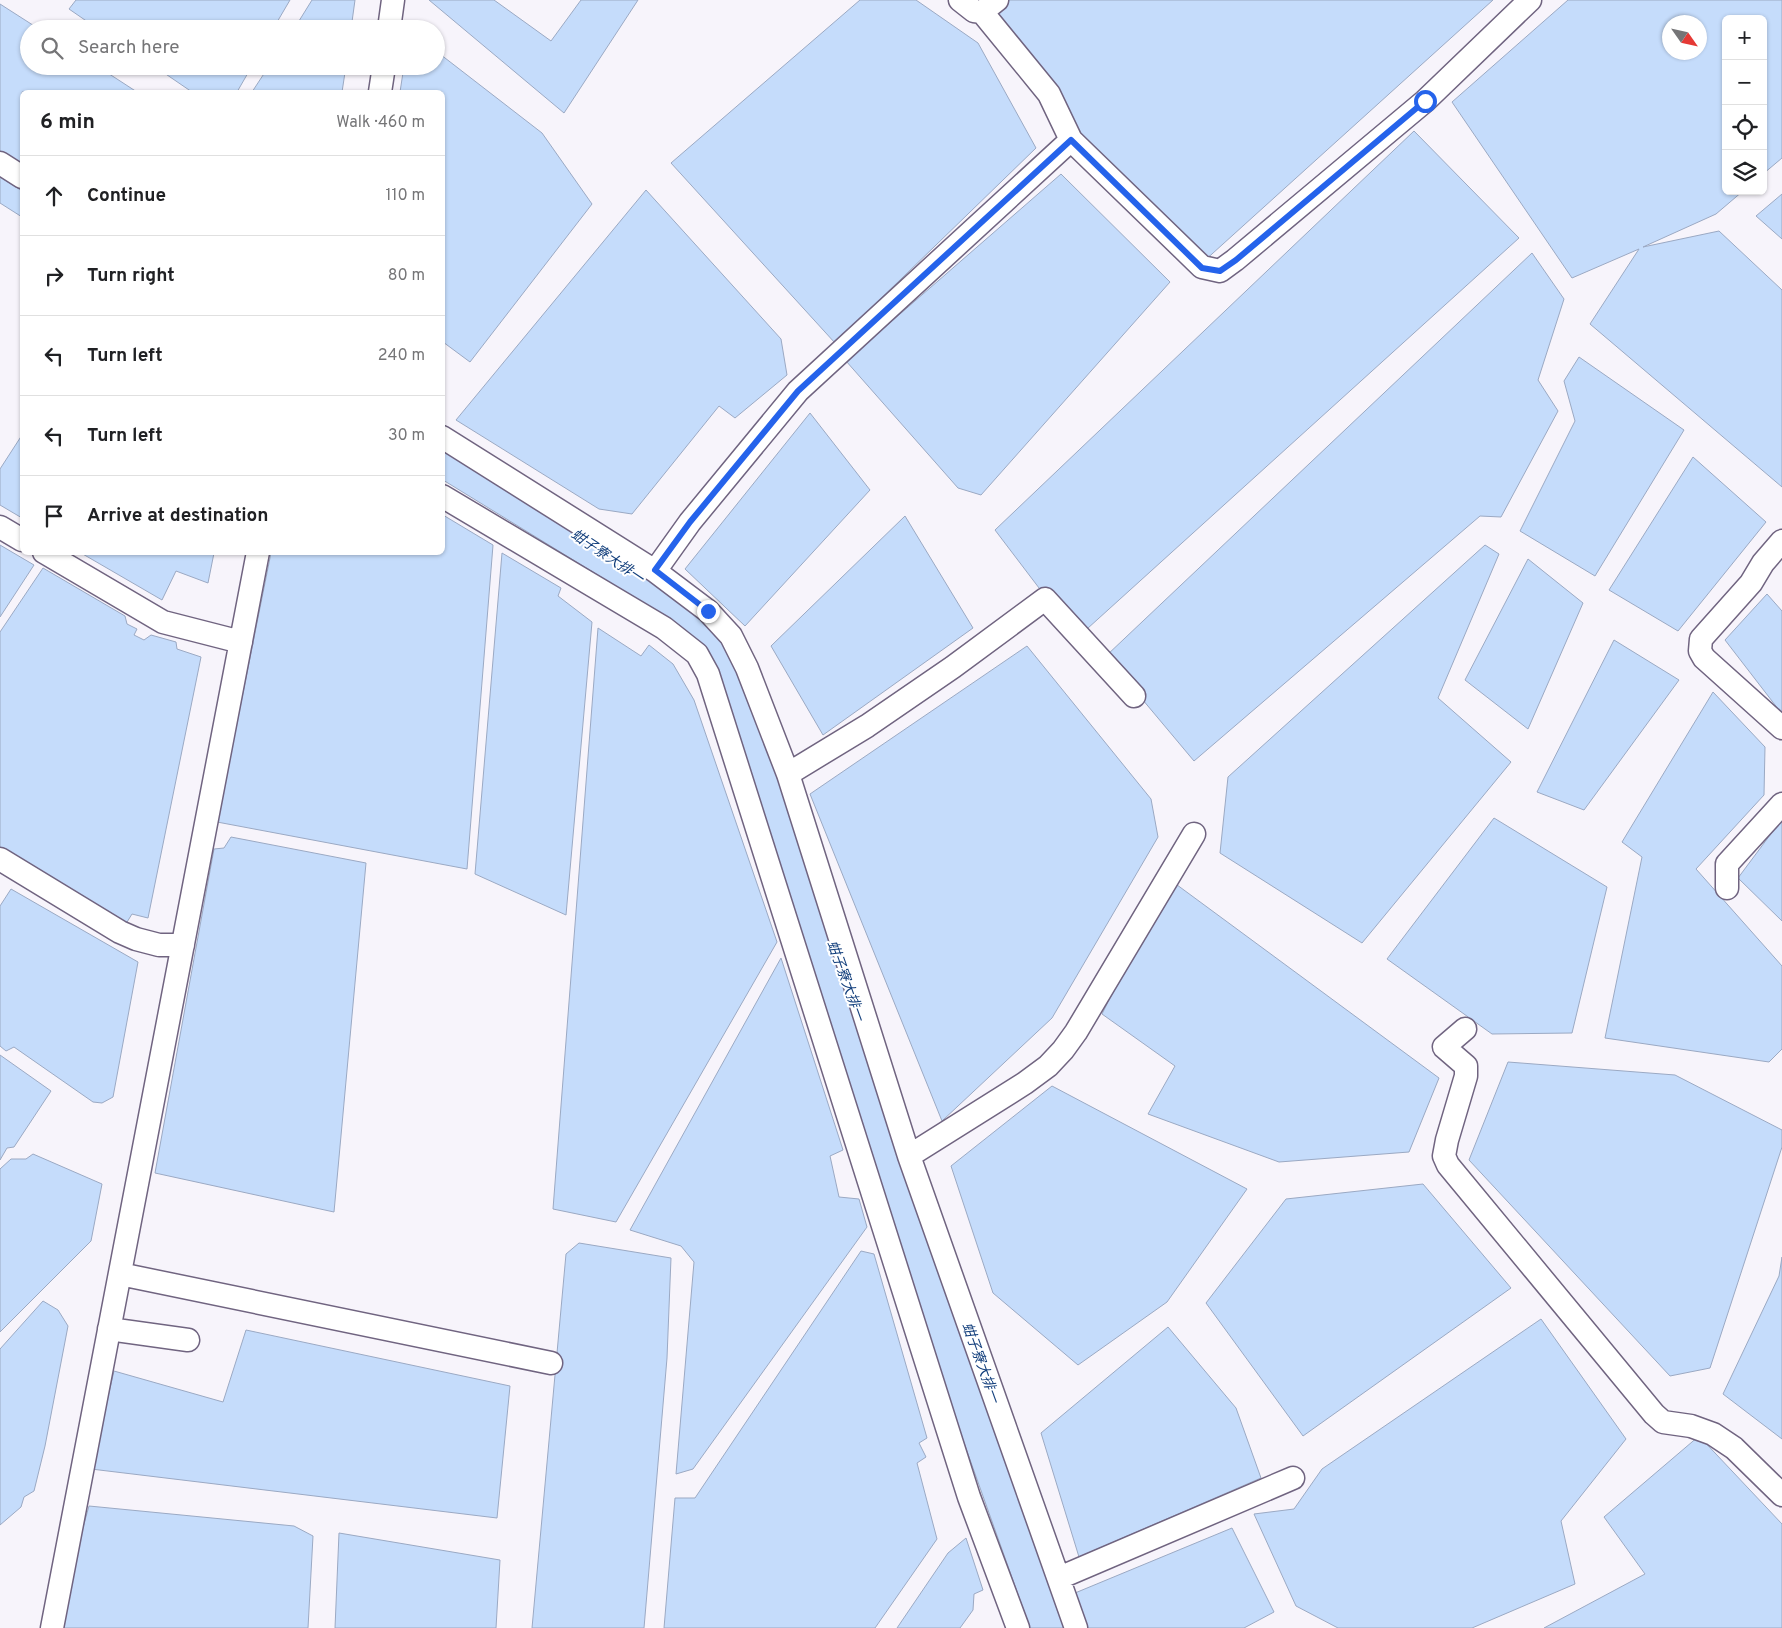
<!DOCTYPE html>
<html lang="en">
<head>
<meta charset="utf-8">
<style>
  :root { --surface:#fff; --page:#f6f6f6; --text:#202124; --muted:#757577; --line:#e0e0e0 }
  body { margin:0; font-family:Overpass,"Noto Sans TC",sans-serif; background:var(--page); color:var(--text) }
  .controls { position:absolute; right:15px; top:15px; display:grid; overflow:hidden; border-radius:8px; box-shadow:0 1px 4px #0004 }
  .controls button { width:45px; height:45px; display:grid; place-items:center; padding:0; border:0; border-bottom:1px solid var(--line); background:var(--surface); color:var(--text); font:25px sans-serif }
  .compass { position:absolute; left:1662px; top:15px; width:45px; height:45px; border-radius:50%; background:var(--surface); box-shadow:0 1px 4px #0004; rotate:124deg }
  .stop { position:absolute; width:15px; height:15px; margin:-11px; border:4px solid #2563eb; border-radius:50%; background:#fff }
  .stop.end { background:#2563eb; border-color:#fff; box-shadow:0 1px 5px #0008 }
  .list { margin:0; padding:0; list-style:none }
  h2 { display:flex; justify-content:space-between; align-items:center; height:65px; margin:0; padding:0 20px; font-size:21px }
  h2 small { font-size:16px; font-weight:400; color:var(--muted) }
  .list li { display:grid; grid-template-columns:32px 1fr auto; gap:15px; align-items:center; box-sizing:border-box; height:80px; padding:0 20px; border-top:1px solid var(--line) }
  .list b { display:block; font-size:19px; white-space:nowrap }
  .list em { font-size:16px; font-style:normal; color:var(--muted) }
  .icon { flex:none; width:28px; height:28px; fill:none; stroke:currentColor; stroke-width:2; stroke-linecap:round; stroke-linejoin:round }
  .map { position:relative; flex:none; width:1782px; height:1628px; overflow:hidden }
  .search { position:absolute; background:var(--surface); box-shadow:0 1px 4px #0004; left:20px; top:20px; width:425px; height:55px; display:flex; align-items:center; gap:12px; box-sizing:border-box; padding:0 18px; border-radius:28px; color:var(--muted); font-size:19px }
  .panel { position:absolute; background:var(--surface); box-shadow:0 1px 4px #0004; left:20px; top:90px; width:425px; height:465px; border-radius:8px }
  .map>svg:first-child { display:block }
  .water { fill:#c5dcfb; stroke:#9ba9c3; fill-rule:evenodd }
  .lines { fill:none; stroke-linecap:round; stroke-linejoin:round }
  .minor-casing { stroke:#706480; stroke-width:25 }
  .minor { stroke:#fff; stroke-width:22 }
  .route { stroke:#2563eb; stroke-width:6 }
  .labels { text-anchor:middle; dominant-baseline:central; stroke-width:4; stroke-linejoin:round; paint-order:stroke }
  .water-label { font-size:14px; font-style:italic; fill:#14407d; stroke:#fff }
</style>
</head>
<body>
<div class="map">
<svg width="1782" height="1628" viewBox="0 0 1782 1628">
  <rect width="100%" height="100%" fill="#f7f4fb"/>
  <!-- water -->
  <path class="water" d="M76,0H290L273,29H98L69,9Z
    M312,0H355L351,29H294Z
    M429,0H494L551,41L581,0H638L564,113Z
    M860,0H916L978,43L1036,148L835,343L671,163Z
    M1009,0H1493L1202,263L1079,138L984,20Z
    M1568,0H1782V158L1763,174V19H1726V191H1743L1716,214L1643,247L1719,231L1782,290V487L1590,324L1639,249L1572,278L1452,102ZM1700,22V52H1670V22Z
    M0,4L39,29H29V66H97L137,92H22V168L0,152Z
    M436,51L542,133L592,204L470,362L443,342L442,92H400L404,66H436Z
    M154,66H252L237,92H192Z
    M269,66H346L342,92H252Z
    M1414,131L1519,238L1077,638L995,530Z
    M1061,174L1170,282L981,495L958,488L846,361Z
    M0,177L22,191V217L0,203Z
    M646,190L781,339L787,375L735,418L719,406L632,514L599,509L456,420Z
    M1782,194V239L1756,216Z
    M1532,253L1564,299L1538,380L1558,411L1501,517L1480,516L1194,761L1106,656Z
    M1579,357L1684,430L1595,576L1520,531L1575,421L1564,381Z
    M810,413L870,490L745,626L685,569Z
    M22,435V518L0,505V469Z
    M442,450L668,584L742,663L1073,1628H1030L958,1426L711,663L645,604L443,480Z
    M1693,457L1766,522L1678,631L1609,590Z
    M443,515L493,545L467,869L217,822L271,553L442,552Z
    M905,516L973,628L823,735L771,646Z
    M0,545L34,565L0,617Z
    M1485,545L1499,554L1438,698L1511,762L1362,943L1220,853L1228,777Z
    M81,553H214L208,583L176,571L162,600Z
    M502,553L561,588L558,596L592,622L566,915L475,874Z
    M1528,559L1583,603L1528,729L1465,680Z
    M43,568L125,616L127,624L137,629L134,635L144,640L151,635L176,642L177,649L201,657L148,918L132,914L124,927L0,857V632Z
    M1767,594L1782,611V714L1725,640Z
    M598,628L641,656L649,645L673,664L694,700L777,942L616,1222L553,1209Z
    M1614,640L1679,680L1584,810L1537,792Z
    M1027,646L1151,799L1158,837L1052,1018L942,1121L810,794Z
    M1713,692L1765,747L1764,795L1696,869L1782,966V1049L1769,1062L1605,1038L1642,857L1622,842Z
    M1494,818L1607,887L1572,1033L1492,1034L1387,959Z
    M1782,819V921L1738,878Z
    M231,837L366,863L334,1212L155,1173L214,849L224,848Z
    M1169,879L1439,1078L1409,1152L1279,1162L1148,1114L1175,1066L1102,1014Z
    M11,889L138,962L113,1097L102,1103L93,1102L14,1047L6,1051L0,1046V906Z
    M781,958L843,1150L830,1156L839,1197L859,1199L867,1227L693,1469L676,1474L694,1262L681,1246L630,1230Z
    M0,1055L51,1091L14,1147L7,1148L0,1160Z
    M1508,1062L1675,1075L1782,1130V1147L1710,1368L1670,1376L1469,1160Z
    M1052,1086L1247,1189L1167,1302L1078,1365L993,1293L951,1166Z
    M33,1154L102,1184L91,1241L0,1332V1169L11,1159H26Z
    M1423,1184L1511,1288L1303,1436L1206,1303L1286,1199Z
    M579,1243L671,1258L667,1358L644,1628H532L566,1254Z
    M861,1251L874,1254L927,1438L919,1443L926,1457L917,1463L937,1539L875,1628H664L675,1498H695Z
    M1782,1257V1439L1723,1394L1779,1276Z
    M43,1301L58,1310L68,1326L45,1446L34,1491L24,1497L21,1507L0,1525V1349Z
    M1541,1319L1626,1439L1561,1521L1575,1584L1472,1628H1338L1296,1606L1254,1514L1294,1509L1322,1469Z
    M1168,1327L1236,1408L1261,1478L1079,1557L1041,1433Z
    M246,1330L510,1386L497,1518L91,1469L114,1371L223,1402Z
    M1699,1436L1782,1524V1628H1544L1645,1574L1604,1517Z
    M89,1506L294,1526L313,1536L308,1628H55Z
    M1232,1528L1274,1612L1244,1628H1087L1075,1593Z
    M339,1533L500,1560L496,1628H335Z
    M966,1538L983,1590L974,1594L973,1610L960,1628H897L948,1553Z"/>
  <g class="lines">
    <!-- minor casing -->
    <g class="minor-casing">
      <path id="minor" d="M960,0L974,11L982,12L997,0
        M389,29L393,0
        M380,92L384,66
        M1071,140L1202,267L1220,271L1235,260L1425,101L1530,0
        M0,163L22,177
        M442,437L655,571L708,611L731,636L747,668L788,774L909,1156L1076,1628
        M442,496L664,628L697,654L708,674L969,1497L1018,1628
        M0,527L22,540
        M1782,541L1763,563L1751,583L1701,639L1700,651L1704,658L1782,728
        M44,552L163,622L241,642
        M655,571L690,522L798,391L1071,140L1049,94L982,12
        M788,774L867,726L953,667L1045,599L1134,696
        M0,859L120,932L136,939L159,945H183
        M1727,888V864L1782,804
        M1465,1029L1444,1047L1466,1066V1076L1447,1140L1444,1156L1448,1165L1654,1414L1663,1422L1691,1426L1713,1434L1734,1448L1782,1495
        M909,1156L1025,1083L1048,1066L1063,1050L1076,1032L1194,834
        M120,1274L551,1363
        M109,1329L188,1340
        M1059,1578L1293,1478
        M52,1628L258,552"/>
    </g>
    <!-- minor -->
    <use href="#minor" class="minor"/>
  </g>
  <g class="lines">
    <!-- route -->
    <path class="route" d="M708,611L655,570L690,522L798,391L1071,140L1202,268L1220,271L1236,260L1425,101"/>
  </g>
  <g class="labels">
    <!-- water labels -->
    <g class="water-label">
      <text transform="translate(607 557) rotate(34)">蚶子寮大排一</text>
      <text transform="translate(845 981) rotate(70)">蚶子寮大排一</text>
      <text transform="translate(980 1363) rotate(70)">蚶子寮大排一</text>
    </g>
  </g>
</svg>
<div class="controls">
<button>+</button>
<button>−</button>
<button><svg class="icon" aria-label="locate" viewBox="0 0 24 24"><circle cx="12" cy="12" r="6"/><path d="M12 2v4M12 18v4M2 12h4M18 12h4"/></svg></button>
<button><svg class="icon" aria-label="layers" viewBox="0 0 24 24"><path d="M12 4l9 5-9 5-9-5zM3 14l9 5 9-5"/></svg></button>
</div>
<svg class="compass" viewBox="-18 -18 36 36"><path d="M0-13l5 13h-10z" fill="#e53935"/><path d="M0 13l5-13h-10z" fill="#757577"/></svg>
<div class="stop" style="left:1425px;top:101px"></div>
<div class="stop end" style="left:708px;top:611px"></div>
<div class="search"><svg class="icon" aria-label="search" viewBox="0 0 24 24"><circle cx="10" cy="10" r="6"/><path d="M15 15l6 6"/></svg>Search here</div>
<section class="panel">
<h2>6 min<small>Walk · 460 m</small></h2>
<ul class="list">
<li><svg class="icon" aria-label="ahead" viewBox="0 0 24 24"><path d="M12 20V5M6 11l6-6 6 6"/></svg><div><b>Continue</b></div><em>110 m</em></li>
<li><svg class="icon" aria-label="right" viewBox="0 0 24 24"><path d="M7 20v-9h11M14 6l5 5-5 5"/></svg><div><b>Turn right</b></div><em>80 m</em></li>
<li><svg class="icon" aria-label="left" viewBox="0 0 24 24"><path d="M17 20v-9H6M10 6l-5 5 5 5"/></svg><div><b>Turn left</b></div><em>240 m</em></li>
<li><svg class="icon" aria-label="left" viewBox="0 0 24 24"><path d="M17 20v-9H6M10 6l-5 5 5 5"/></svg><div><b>Turn left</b></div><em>30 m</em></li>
<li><svg class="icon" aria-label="arrive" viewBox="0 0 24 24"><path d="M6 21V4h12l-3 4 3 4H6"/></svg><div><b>Arrive at destination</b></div></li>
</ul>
</section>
</div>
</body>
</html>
